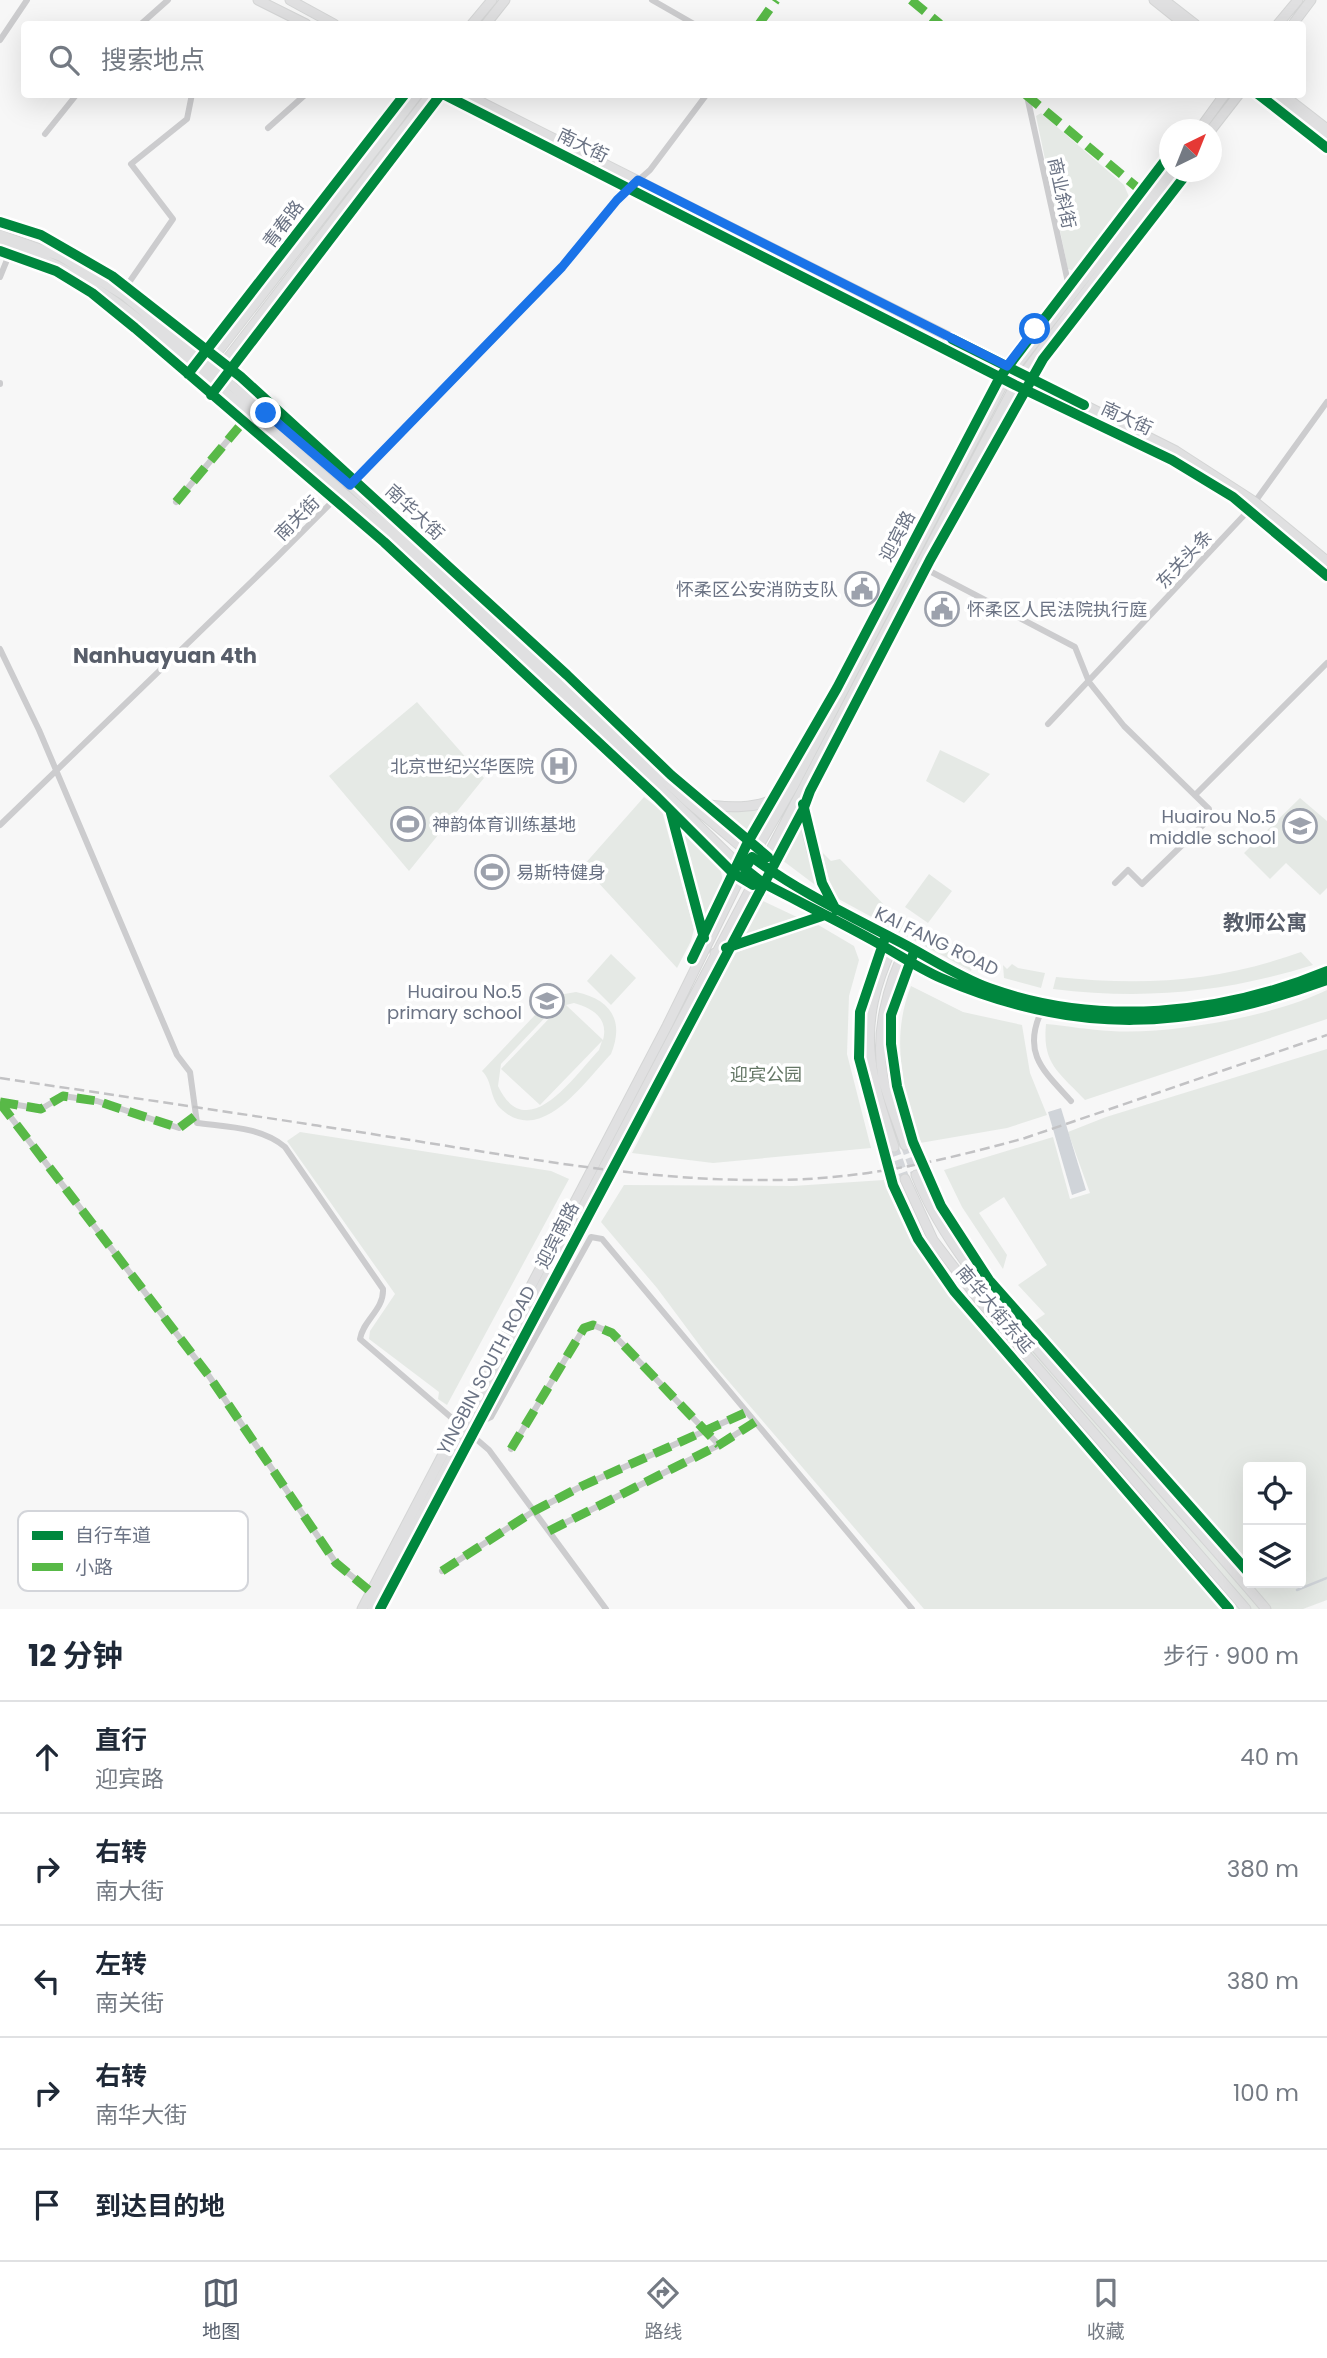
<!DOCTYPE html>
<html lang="zh">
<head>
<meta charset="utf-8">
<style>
  :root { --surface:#fff; --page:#f6f6f7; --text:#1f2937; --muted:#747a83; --line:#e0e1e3; --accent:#575f6c }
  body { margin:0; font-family:Poppins,"Noto Sans SC",sans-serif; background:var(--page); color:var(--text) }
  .controls { position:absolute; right:21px; bottom:21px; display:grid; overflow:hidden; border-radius:7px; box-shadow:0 7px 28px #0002 }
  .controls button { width:63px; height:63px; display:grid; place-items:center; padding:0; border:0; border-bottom:2px solid var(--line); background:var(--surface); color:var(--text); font:35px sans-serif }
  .compass { position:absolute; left:1159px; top:119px; width:63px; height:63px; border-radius:50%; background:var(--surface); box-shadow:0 7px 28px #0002; rotate:43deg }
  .stop { position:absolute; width:21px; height:21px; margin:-16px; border:5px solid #1a73e8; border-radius:50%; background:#fff }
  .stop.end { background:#1a73e8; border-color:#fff; box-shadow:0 2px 7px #0008 }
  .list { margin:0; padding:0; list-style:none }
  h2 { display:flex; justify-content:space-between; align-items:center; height:91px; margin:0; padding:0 28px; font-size:30px }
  h2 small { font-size:23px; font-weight:400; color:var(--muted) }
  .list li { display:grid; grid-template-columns:46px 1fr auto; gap:21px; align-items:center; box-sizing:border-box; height:112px; padding:0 28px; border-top:2px solid var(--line) }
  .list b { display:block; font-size:26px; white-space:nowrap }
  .list p { margin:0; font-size:23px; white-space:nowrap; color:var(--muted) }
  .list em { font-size:23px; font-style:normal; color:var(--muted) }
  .icon { flex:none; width:38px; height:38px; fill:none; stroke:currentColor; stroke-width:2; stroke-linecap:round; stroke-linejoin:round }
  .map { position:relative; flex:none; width:1327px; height:1609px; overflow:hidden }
  .search { position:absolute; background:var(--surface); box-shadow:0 7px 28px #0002; left:21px; right:21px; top:21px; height:77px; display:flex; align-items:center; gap:18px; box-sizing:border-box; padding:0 24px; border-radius:7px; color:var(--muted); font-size:26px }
  .sheet { height:651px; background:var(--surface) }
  nav { display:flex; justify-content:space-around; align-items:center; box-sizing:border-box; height:98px; border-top:2px solid var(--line); background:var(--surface); font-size:19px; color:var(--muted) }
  nav a { display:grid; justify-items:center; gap:4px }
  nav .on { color:var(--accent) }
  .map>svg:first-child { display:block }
  .green { fill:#e5e9e5; fill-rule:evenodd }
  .water { fill:#d0d4d9 }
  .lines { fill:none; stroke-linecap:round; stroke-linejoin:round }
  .stream { stroke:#d0d4d9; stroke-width:2.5 }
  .secondary-tunnel { stroke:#d4d6da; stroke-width:9; stroke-dasharray:9 4.5; stroke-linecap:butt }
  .secondary-casing { stroke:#d4d5d5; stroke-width:11 }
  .street { stroke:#ccccce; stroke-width:6 }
  .secondary { stroke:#e0e0e1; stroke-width:9 }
  .rail { stroke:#c2c2c4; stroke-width:2.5; stroke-dasharray:10 5; stroke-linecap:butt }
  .quiet { stroke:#58b947; stroke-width:9; stroke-dasharray:18 9; stroke-linecap:butt }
  .cycleway-casing { stroke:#fff; stroke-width:15 }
  .cycleway { stroke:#00873e; stroke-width:10 }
  .route { stroke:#1a73e8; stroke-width:9 }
  .labels { text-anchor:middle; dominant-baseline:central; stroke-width:7; stroke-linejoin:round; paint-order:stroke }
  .street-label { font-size:18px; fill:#6b7384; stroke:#fff }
  .poi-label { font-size:18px; fill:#6b7384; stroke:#fff; text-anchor:end }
  .park-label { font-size:18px; fill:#657766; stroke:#fff }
  .quarter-label { font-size:21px; font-weight:bold; fill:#585e6a; stroke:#fff }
  .key { fill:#fff; stroke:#d3d5da; stroke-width:2 }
  .key-label { font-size:19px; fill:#6b7384 }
</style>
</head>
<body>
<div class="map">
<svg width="1327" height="1609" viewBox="0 0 1327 1609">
  <rect width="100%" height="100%" fill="#f7f7f7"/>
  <!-- green -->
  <path class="green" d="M1041,113L1124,185L1130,199L1074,271L1068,269L1036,116Z
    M417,702L484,778L409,871L329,776Z
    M940,750L990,774L964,803L926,781Z
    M644,797L662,811L694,929L691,941L677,968L583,866Z
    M1300,798L1327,821V888L1320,895L1286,863L1270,879L1244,853Z
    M765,805L746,836L713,809Z
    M801,819L818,887L782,860Z
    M678,826L720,866L723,882L704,919Z
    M822,852L831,861L840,859L888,909L976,956L971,971L833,896Z
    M929,874L952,891L928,923L905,907Z
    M759,899L799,918L739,938Z
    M815,923L854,946L859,960L849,996L847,1054L871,1148L713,1163L632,1153L735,953Z
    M1301,952L1313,965C1224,993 1145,1000 1053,989L1056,977C1146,986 1216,982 1301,952Z
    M611,954L636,978L611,1005L587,981Z
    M1012,964L1018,968L1045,973L1041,988L1004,978L1003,965L1007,969Z
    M911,986L963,1012L1022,1025L1030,1073L1047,1115L1007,1128L920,1143C903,1091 890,1038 911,986Z
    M1327,990V1019L1085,1100C1059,1072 1042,1064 1046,1024C1068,1026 1089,1030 1111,1031C1170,1035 1274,1016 1327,990Z
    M576,992C610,999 625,1020 611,1054C585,1081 541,1148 500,1108C489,1096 493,1082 482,1071L553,996ZM574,1003C592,1008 609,1018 603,1040L566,1005ZM560,1007L501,1069L540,1105L602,1041L599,1050C574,1076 527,1147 498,1086L501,1064L554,1008Z
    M1327,1049V1600L1303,1609H924L712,1362L657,1288L601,1222L624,1185L793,1186L884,1180L926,1257L997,1346L1045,1314L1018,1285L1047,1265L1004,1197L979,1213L1007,1255L1003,1269L962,1207L944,1170L1053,1137L1070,1199L1090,1193L1068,1132L1106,1117ZM1248,1467H1301V1583H1248Z
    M300,1132L551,1171L569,1179L447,1405L438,1399L439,1392L369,1339L370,1331L395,1294L287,1141Z"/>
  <!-- water -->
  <path class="water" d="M1061,1108L1086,1190L1072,1195L1048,1112Z"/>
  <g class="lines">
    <!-- stream -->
    <path class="stream" d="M1297,1590L1327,1578"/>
    <!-- secondary-tunnel -->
    <path class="secondary-tunnel" d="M905,1145L916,1175
      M894,1147L905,1179"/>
    <!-- secondary casing -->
    <g class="secondary-casing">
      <path id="secondary" d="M258,0L306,24
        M290,0L334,24
        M1154,0L1184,24
        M1164,0L1195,24
        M472,24L492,0
        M486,24L505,0
        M1278,24L1298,0
        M1293,24L1311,0
        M443,94L1015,385L1172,460L1233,497L1327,576
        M465,94L1176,451L1255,502L1327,561
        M1269,94L1327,139
        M1282,94L1327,129
        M1199,130L1225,94
        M1211,130L1239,94
        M0,235L60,256L125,296L350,485L688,802L763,865L836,910L988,987L1043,1003L1099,1010L1155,1011L1208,1006L1263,994L1327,971
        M0,243C93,270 159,337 231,397C408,543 573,703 737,863L763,883C805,905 849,926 890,950C907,960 923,970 941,978C1077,1037 1190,1030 1327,980
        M206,367L418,94
        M214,376L431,94
        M802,792C804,831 816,874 835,908
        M668,798L706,947
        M690,802C722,808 762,812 787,791
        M892,948C856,1026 868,1070 894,1147
        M715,953L822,916
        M905,1145C898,1123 888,1100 883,1078C875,1034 887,985 907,946
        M916,1175C945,1248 1000,1306 1051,1365C1122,1447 1196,1526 1266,1609
        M905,1179L933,1240L979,1300L1246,1609
        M362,1609L667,1026L740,878L794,785L1005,380L1170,169
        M372,1609L1015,385L1177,172"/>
    </g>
    <!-- street -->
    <path class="street" d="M652,0L694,24
      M141,24L168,0
      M0,40L27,0
      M1027,96L1071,296
      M268,128L306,94
      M45,134L77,94
      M0,277L13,245
      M121,294L173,219L131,164L187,119L192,94
      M0,383V384
      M176,502L244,421
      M918,565L1075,647L1089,682L1124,726L1209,809L1208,820L1142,884L1128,870L1115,883
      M0,649L39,730L177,1055L190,1072L197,1123C228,1127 261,1127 285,1147L383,1289C384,1310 363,1320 360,1339L489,1450L606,1609
      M1048,724L1249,510L1327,402
      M1195,795L1327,663
      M0,825L277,557L445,389L562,267L616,200L650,170L707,94
      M1041,1012C1022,1054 1044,1071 1071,1101
      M0,1102L41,1109L63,1096L97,1101L179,1128L195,1116
      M0,1103L209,1376L336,1563L371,1592
      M467,1428L491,1417L591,1237L602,1239L912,1609
      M511,1449L584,1328L593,1325L612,1333L719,1445
      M549,1531L719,1445L755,1422
      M442,1571L534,1511L582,1486L747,1412"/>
    <!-- secondary -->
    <use href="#secondary" class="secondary"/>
    <!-- rail -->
    <path class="rail" d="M0,1078C133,1098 265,1117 397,1138C533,1159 669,1186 807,1179C881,1175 953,1158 1025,1138L1327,1035"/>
    <!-- quiet -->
    <path class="quiet" d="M911,0L940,24
      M759,24L776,0
      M1025,94L1145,194
      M176,502L244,421
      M0,1102L41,1109L63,1096L97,1101L179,1128L195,1116
      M0,1103L209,1376L336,1563L371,1592
      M511,1449L584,1328L593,1325L612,1333L719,1445
      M549,1531L719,1445L755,1422
      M442,1571L534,1511L582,1486L747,1412"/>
    <!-- cycleway casing -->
    <g class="cycleway-casing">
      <path id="cycleway" d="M443,94L1015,385L1172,460L1233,497L1327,576
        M1258,94L1327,148
        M0,222L41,235L112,276L241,377L567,675L671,775L768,857
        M0,251L56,271L92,293L135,328L384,542L657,797L733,873L753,885
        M952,339L1084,405
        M188,374L405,94
        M211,395L441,94
        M803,804L822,883L836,910
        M671,813L704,938
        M886,935L860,1012L859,1058L893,1185L918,1239L954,1291L1229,1609
        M726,948L822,916
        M914,952L891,1015V1044L897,1086L913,1142L941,1206L989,1280L1248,1572
        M692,959L748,842L837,688L1000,377L1170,154
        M1327,971C1221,1015 1098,1027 989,988C956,976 926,955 894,939C846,914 796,890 752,857L745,869L763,883C805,905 849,926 890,950C907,960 923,970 941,978C1077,1037 1190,1030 1327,980
        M380,1609L803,810L810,791L930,560L1043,359L1188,172"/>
    </g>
    <!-- cycleway -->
    <use href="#cycleway" class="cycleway"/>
  </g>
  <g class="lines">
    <!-- route -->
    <path class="route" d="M266,413L350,485L562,267L617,200L638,180L1007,366L1035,329"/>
  </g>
  <!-- icons -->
  <defs>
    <g id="civic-ring" transform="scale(1.75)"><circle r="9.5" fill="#fff" stroke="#9ca1ac" stroke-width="1.5"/><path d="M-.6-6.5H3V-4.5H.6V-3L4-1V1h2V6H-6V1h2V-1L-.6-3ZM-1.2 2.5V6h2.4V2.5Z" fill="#9ca1ac"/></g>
    <g id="hospital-ring" transform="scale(1.75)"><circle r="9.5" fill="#fff" stroke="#9ca1ac" stroke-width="1.5"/><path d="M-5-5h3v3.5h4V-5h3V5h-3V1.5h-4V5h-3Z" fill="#9ca1ac"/></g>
    <g id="stadium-ring" transform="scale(1.75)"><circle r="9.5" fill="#fff" stroke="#9ca1ac" stroke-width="1.5"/><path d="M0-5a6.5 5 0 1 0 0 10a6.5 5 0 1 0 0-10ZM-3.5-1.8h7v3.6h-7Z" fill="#9ca1ac"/></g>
    <g id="school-ring" transform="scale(1.75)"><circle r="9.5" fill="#fff" stroke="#9ca1ac" stroke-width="1.5"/><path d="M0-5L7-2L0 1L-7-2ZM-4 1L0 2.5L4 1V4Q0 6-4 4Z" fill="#9ca1ac"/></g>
  </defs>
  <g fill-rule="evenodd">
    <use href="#civic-ring" x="862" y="589"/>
    <use href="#civic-ring" x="942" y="609"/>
    <use href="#hospital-ring" x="559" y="766"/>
    <use href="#stadium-ring" x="408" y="824"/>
    <use href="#school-ring" x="1300" y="826"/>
    <use href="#stadium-ring" x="492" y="872"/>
    <use href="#school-ring" x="547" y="1001"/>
  </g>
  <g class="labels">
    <!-- street labels -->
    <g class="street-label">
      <text transform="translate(583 145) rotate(26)">南大街</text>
      <text transform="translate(1062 193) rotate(78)">商业斜街</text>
      <text transform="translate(283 224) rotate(-53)">青春路</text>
      <text transform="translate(1127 418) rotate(25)">南大街</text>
      <text transform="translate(415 512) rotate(43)">南华大街</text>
      <text transform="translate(297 518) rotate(-45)">南关街</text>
      <text transform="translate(897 536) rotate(-62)">迎宾路</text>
      <text transform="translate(1184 559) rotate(-47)">东关头条</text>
      <text transform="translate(937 941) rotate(26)">KAI FANG ROAD</text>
      <text transform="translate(557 1235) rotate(-63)">迎宾南路</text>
      <text transform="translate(995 1309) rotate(50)">南华大街东延</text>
      <text transform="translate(486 1370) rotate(-62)">YINGBIN SOUTH ROAD</text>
    </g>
    <!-- poi labels -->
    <g class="poi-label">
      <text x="838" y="589">怀柔区公安消防支队</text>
      <text x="967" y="609" text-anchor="start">怀柔区人民法院执行庭</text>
      <text x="534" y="766">北京世纪兴华医院</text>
      <text x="1276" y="816">Huairou No.5<tspan x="1276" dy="21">middle school</tspan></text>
      <text x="432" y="824" text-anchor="start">神韵体育训练基地</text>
      <text x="516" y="872" text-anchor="start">易斯特健身</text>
      <text x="522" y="991">Huairou No.5<tspan x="522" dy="21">primary school</tspan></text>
    </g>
    <!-- park labels -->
    <g class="park-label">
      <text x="766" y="1074">迎宾公园</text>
    </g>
    <!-- quarter labels -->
    <g class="quarter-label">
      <text x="165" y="655">Nanhuayuan 4th</text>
      <text x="1265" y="922">教师公寓</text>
    </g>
  </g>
  <!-- legend -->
  <rect x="18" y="1511" width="230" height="80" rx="10" class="key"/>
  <rect x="32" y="1531" width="31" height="9" fill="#00873e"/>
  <rect x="32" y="1563" width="31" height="8" fill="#58b947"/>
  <g class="key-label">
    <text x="75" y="1542">自行车道</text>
    <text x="75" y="1574">小路</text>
  </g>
</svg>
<div class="controls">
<button><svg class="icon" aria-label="locate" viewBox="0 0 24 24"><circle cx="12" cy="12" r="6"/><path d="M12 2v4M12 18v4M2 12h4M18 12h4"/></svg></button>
<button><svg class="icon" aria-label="layers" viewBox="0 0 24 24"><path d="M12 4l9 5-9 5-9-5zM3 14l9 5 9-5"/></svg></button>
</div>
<svg class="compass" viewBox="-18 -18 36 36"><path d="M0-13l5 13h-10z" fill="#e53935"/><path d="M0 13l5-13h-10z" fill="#747a83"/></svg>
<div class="stop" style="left:1035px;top:329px"></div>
<div class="stop end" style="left:266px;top:413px"></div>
<div class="search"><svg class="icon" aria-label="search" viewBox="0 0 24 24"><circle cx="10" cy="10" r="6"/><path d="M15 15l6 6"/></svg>搜索地点</div>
</div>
<section class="sheet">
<h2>12 分钟<small>步行 · 900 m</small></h2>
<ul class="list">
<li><svg class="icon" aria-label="ahead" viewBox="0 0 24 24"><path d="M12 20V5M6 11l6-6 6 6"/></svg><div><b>直行</b><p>迎宾路</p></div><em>40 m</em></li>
<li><svg class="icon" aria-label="right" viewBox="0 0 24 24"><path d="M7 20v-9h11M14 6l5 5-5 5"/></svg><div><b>右转</b><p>南大街</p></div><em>380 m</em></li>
<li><svg class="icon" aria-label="left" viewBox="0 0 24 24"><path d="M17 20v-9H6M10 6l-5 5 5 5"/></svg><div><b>左转</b><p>南关街</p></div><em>380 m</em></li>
<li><svg class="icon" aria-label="right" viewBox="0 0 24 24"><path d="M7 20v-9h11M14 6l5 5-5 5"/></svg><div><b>右转</b><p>南华大街</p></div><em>100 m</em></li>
<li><svg class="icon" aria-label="arrive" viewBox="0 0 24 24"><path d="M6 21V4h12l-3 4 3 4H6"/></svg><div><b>到达目的地</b></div></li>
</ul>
</section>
<nav>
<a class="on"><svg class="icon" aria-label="map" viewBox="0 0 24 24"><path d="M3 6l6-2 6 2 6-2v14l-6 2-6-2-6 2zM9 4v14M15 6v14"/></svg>地图</a>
<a><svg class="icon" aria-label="directions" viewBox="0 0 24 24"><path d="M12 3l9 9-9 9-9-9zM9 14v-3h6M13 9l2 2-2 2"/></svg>路线</a>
<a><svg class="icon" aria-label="saved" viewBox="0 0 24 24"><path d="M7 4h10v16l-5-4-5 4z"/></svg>收藏</a>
</nav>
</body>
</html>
